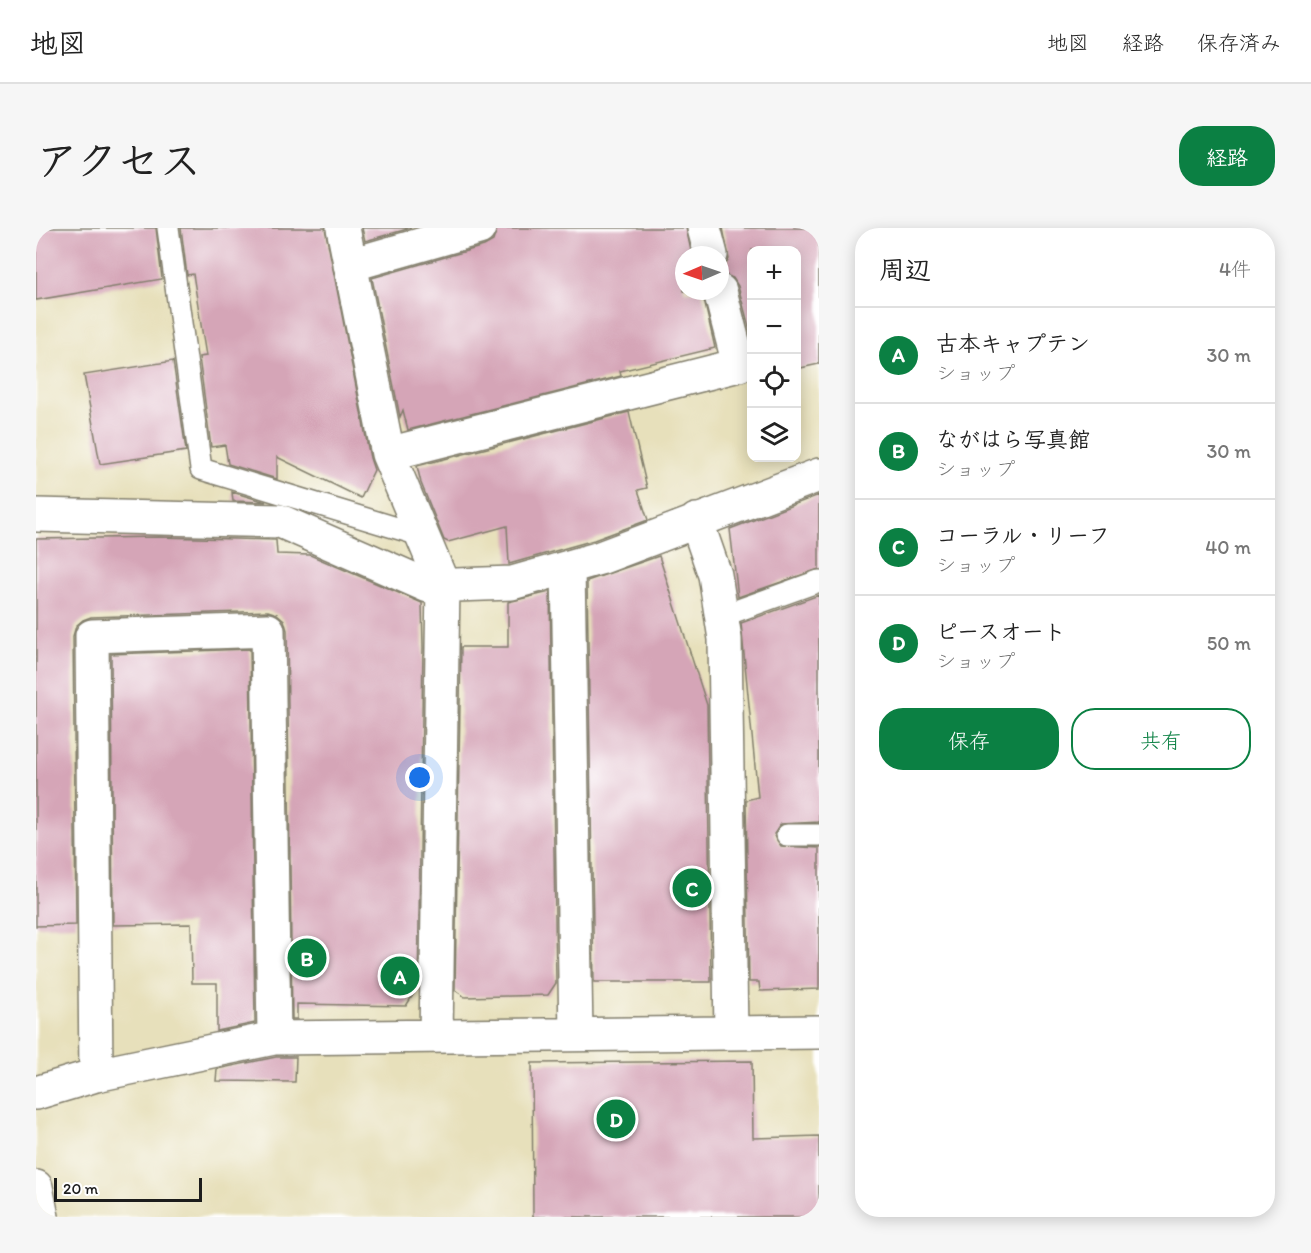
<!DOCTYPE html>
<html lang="ja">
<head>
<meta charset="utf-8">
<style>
  :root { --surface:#fff; --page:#f6f6f6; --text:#222; --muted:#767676; --line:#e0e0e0; --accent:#0b8043 }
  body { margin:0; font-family:Itim,"Klee One",sans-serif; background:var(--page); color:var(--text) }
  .controls { position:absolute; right:18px; top:18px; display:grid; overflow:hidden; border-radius:12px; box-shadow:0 3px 15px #0003 }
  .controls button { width:54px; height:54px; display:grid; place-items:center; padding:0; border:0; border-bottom:2px solid var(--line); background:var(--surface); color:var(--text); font:30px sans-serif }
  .compass { position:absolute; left:639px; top:18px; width:54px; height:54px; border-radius:50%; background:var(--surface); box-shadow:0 3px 15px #0003; rotate:268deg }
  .scale { position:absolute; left:18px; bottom:15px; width:148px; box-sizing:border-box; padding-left:6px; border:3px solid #1c1c1c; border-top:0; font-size:16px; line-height:21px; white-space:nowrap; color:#1c1c1c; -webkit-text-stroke:4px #fff; paint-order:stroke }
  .you { position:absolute; left:384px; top:550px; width:21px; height:21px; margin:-15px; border:4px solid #fff; border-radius:50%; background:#1a73e8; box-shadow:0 0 0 9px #1a73e833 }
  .badge { display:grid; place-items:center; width:39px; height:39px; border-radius:50%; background:var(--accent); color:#fff; font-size:20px; font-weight:700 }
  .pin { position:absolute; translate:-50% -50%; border:3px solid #fff; box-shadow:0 2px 6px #0006 }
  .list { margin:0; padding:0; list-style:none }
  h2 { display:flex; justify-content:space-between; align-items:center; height:78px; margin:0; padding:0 24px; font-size:26px }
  h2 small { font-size:20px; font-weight:400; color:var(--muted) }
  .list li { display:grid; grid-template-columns:39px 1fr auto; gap:18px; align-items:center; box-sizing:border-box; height:96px; padding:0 24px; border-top:2px solid var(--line) }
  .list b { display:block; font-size:22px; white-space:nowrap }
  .list p { margin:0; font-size:20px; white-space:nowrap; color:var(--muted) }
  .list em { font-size:20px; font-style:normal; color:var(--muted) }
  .actions { display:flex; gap:12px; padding:18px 24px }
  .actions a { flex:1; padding:14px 0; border:2px solid var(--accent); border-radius:24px; text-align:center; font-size:21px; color:var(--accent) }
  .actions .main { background:var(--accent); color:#fff }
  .icon { flex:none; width:33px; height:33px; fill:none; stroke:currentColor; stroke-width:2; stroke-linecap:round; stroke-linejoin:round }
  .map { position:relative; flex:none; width:783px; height:989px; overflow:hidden; border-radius:24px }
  header { display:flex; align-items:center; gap:36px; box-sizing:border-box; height:84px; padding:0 30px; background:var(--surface); border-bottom:2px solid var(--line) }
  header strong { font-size:28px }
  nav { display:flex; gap:33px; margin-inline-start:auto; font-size:21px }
  .intro { display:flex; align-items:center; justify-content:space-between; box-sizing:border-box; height:144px; padding:0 36px }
  h1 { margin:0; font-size:42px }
  .button { padding:15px 27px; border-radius:24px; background:var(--accent); color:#fff; font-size:21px; font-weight:700 }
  main { display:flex; gap:36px; padding:0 36px }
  aside { flex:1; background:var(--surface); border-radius:24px; box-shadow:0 3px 15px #0003 }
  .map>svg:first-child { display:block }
  .building { fill:#d5a5b7 }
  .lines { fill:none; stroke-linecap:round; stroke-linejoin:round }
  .lane-casing { stroke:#827e6c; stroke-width:24 }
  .street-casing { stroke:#827e6c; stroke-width:36 }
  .lane { stroke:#fff; stroke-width:21 }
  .street { stroke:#fff; stroke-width:33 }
</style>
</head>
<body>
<header>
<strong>地図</strong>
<nav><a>地図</a><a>経路</a><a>保存済み</a></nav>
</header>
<div class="intro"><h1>アクセス</h1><a class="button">経路</a></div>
<main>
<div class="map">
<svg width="783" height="989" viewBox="0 0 783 989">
  <rect width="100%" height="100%" fill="#fff"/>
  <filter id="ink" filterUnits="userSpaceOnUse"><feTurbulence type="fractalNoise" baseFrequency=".0167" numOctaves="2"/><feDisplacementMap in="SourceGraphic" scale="12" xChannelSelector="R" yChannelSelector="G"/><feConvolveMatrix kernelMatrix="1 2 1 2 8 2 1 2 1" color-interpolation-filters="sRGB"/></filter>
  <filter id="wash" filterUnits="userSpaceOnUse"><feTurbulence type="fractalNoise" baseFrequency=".008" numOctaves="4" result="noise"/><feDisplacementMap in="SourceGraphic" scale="24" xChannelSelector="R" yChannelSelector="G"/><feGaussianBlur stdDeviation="1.35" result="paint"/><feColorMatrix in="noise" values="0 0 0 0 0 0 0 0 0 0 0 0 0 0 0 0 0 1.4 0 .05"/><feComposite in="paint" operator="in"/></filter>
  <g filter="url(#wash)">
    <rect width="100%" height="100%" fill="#e7e0bb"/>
    <g id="blocks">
      <!-- building -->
      <path class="building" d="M0,0H120L126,51L0,72Z
        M145,0H289L334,230L338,242L325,270L241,229V251L192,236L189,217L175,219L163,129L170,128L157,46L151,47Z
        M326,0H375L329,13Z
        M461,0H650L656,27H648V63H666L679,120L584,143L585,148L372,202L367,182L364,189L336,50L448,18L457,13Z
        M687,0H783V136L760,141V22H716V110L702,58L697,50L684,45L693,31Z
        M137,133L150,223L64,236L48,147Z
        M593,184L611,260L602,262L612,292L558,312L473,336L471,298L412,314L408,312L385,255L381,238Z
        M196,264L230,274L197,273Z
        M783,267V341L702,369L694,301Z
        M123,309L240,312L241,326L274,327L386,375L387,419L382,759L370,778L261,776V791H256L251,402L248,392L241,386L232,383L55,389L47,392L40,398L37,408L40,697L0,698V311Z
        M623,328L671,477L675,754H558L551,353Z
        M514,364L520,755L512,767L429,769L419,762L425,419H472V374Z
        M783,367V594L745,596L738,606L745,618L783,620V761L724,763L723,754H713L710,572L722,569L705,395Z
        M214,421L219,795L181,803V755H156L155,696L77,697L75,426Z
        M240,829H260L259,854L180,853L181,841Z
        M716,833L717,910L783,908V989H497L496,835Z"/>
    </g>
  </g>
  <g filter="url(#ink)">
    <use href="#blocks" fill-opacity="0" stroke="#827e6c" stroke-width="1.5"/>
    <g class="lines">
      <!-- lane casing -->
      <g class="lane-casing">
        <path id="lane" d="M132,0L165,241L387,308
          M686,388L783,353
          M751,607H783"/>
      </g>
      <!-- street casing -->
      <g class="street-casing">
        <path id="street" d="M307,0L352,226L407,357L400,808
          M668,0L675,27
          M314,37L443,0
          M352,226L703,137L684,63
          M0,287L244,293L392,358L476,355L564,330L783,247
          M660,292L679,347L689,411L695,805
          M532,340L540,806
          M60,847L56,408L232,402L238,810
          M0,865L60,847L238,810L783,804
          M0,959L6,989"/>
      </g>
      <!-- lane -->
      <use href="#lane" class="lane"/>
      <!-- street -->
      <use href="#street" class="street"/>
    </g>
  </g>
</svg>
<div class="controls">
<button>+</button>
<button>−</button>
<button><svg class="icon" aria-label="locate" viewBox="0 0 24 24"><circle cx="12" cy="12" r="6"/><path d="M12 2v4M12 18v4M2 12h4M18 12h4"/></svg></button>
<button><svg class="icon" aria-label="layers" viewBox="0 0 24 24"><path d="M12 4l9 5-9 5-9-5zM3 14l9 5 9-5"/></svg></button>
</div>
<svg class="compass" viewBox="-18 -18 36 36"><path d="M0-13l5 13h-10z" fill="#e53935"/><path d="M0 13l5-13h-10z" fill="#767676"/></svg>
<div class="scale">20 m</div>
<div class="you"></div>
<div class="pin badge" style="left:364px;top:748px">A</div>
<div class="pin badge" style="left:271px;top:730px">B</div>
<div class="pin badge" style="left:656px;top:660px">C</div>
<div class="pin badge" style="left:580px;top:891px">D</div>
</div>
<aside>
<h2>周辺<small>4件</small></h2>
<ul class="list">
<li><span class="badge">A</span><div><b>古本キャプテン</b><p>ショップ</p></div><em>30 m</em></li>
<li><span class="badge">B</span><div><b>ながはら写真館</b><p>ショップ</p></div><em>30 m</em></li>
<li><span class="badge">C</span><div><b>コーラル・リーフ</b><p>ショップ</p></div><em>40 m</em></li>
<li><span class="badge">D</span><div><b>ピースオート</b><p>ショップ</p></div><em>50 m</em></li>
</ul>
<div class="actions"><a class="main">保存</a><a>共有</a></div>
</aside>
</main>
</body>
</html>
